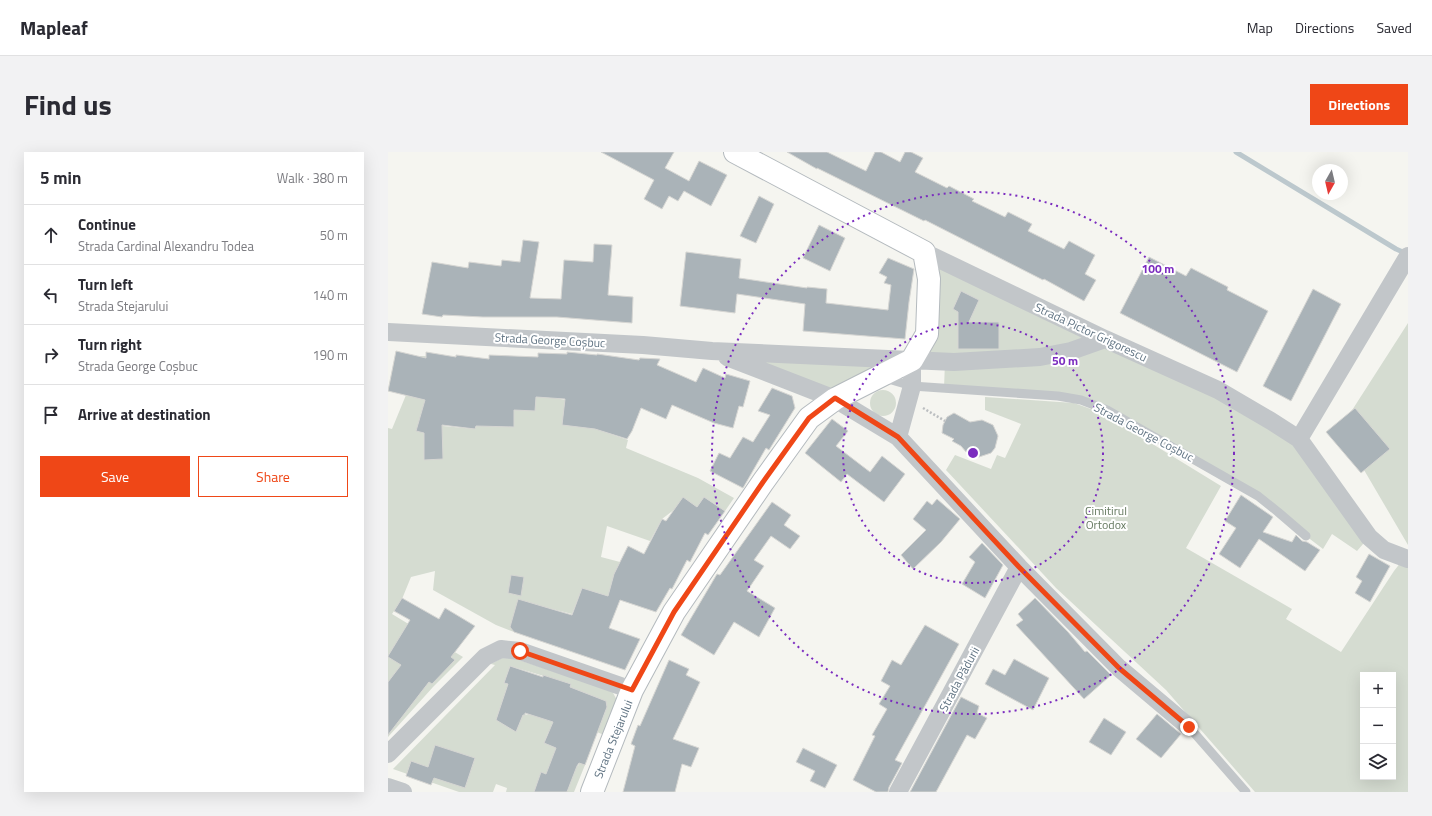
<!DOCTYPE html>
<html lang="en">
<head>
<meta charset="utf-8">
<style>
  :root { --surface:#fff; --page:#f2f2f3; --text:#2b2b33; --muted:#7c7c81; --line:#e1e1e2; --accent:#ef4717 }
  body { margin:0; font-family:"Titillium Web",sans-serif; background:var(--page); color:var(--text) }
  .controls { position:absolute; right:12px; bottom:12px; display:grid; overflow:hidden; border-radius:0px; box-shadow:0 4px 16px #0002 }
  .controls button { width:36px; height:36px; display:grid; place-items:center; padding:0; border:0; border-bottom:1px solid var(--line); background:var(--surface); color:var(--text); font:20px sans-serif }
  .compass { position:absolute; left:924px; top:12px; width:36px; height:36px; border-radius:50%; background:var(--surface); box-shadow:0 4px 16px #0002; rotate:188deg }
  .stop { position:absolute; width:12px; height:12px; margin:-9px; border:3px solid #ef4717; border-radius:50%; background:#fff }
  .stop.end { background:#ef4717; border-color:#fff; box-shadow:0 1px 4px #0008 }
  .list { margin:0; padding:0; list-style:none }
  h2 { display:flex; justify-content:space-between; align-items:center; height:52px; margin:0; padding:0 16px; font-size:17px }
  h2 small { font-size:13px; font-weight:400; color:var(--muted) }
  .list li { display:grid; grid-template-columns:26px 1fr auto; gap:12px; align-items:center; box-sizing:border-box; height:60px; padding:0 16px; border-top:1px solid var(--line) }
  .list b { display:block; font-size:15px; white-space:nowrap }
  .list p { margin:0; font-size:13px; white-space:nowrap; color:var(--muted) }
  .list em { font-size:13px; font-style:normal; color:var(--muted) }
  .actions { display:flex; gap:8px; padding:12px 16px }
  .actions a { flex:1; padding:9px 0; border:1px solid var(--accent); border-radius:0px; text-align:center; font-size:14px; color:var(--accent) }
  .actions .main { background:var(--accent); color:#fff }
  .icon { flex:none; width:22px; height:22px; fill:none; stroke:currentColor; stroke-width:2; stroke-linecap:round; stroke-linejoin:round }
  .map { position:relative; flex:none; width:1020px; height:640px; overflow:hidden; border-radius:0px }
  header { display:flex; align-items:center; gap:24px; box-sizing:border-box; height:56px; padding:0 20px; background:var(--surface); border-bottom:1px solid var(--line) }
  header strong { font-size:19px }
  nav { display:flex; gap:22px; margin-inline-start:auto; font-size:14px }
  .intro { display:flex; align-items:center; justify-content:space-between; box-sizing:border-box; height:96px; padding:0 24px }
  h1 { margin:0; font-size:28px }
  .button { padding:10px 18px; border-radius:0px; background:var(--accent); color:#fff; font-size:14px; font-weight:700 }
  main { display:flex; gap:24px; padding:0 24px }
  aside { flex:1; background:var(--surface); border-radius:0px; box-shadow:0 4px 16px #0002 }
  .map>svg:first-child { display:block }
  .green { fill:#d5dcd1; fill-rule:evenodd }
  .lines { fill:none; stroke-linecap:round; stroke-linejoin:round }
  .stream { stroke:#bcc8cd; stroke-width:5 }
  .building { fill:#aab3b8; stroke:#d6d6d3 }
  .secondary-casing { stroke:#b4babe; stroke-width:24 }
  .path { stroke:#bbbec0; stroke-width:2.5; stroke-dasharray:2 2; stroke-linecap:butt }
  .lane { stroke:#c2c6c9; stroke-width:9 }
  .street { stroke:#c2c6c9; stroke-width:18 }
  .secondary { stroke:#fff; stroke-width:22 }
  .route { stroke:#ef4717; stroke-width:5 }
  .ring { fill:none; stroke:#7b2cbf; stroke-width:2; stroke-dasharray:2 4 }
  .labels { text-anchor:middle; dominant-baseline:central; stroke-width:4; stroke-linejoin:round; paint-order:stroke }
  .street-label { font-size:12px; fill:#627584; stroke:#fff }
  .park-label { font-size:12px; fill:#667a61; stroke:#fff }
  .centre { fill:#7b2cbf; stroke:#fff; stroke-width:2 }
  .ring-label { font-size:12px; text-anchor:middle; font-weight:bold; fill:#7b2cbf; stroke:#fff; stroke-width:4; stroke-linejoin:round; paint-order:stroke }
</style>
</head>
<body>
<header>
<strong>Mapleaf</strong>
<nav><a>Map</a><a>Directions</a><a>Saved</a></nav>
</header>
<div class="intro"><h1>Find us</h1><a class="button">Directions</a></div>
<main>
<aside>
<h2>5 min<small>Walk · 380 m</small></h2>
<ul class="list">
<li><svg class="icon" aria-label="ahead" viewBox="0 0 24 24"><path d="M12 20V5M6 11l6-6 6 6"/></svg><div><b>Continue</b><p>Strada Cardinal Alexandru Todea</p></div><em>50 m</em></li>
<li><svg class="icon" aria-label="left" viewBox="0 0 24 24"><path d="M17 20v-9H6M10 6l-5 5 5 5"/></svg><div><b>Turn left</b><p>Strada Stejarului</p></div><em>140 m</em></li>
<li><svg class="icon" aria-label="right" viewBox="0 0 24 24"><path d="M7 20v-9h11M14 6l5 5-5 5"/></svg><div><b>Turn right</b><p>Strada George Coșbuc</p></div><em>190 m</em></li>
<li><svg class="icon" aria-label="arrive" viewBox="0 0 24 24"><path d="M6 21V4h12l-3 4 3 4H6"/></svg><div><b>Arrive at destination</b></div></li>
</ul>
<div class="actions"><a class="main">Save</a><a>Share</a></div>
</aside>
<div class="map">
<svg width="1020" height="640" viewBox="0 0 1020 640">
  <rect width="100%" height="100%" fill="#f5f5f0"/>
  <!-- green -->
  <path class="green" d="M536,100L911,287L981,385L969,399L944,382L935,397L918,384L890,360L693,248L556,236L557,210L524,208L447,247L324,199L524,208L539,182Z
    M1020,171V393L952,277Z
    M27,204H38L32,240L56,244L55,274L87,277L92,238L111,275H126V258L147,259L148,245L168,246L177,248L174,273L208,277L240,288L238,296L310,326L346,346L337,359L316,345L309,355L295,346L287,357L274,367L262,389L219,374L213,405L232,410L226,422L220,444L194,436L184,462L145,452L126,480L108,473L45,438L47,419L23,425L14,447L4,462L75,505L45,535L0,585V276L4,277L18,243Z
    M482 251a13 13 0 1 1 26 0a13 13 0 1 1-26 0Z
    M597,245L686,251L714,261L833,334L798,396L904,457L898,467L953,500L1006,419L1020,401V640H867L778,538L668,436L558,318L567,303L603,317L609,303L617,306L633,272L597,258ZM975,523H1005V625H975Z
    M114,506L128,507L224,539L230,550L216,583L209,580L219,555L218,549L182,535L183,532L122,514L116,531L122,533L123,559L112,556L108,568L128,580L135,563L142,562L170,571L160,581L156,591L175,599L186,613L190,614L191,611L197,613L186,640H118L119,636L108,632L105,640H71L5,617L107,513L103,512Z"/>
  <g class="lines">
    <!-- stream -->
    <path class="stream" d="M848,0L1008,97L1017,101"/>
  </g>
  <!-- building -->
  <path class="building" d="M213,0H286L277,16L301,29L311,9L339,23L323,54L296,39L290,49L281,44L274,57L256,47L266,28Z
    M399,0H439L478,19L487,0H493L512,10L517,0H523L535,6L527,20L559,36L561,34L586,47L584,49L617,65L620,60L644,72L640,79L676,97L681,89L707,103L697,122L708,128L696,149L656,127L655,128L537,68L536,69L429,16V17Z
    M371,44L386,52L368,91L352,84Z
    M431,73L457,86L442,119L415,106Z
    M135,88L151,90L142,146L173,147L176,108L205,110L206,92L224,93L220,143L245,145L244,171L169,165H95L55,163L54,165L34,162L44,110L80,116L81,110L113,114L114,108L132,110Z
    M298,100L353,107L351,126L419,136V135L439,137L438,151L500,158L503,133L496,131L499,125L491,121L500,106L526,117L521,150L517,187L415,179L417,152L349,142L347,161L292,154Z
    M761,105L798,124L803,116L840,135L839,138L880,159L849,220L732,161Z
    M925,137L953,152L903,249L875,234Z
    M573,139L591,148L581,170H611V197H570V160L565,157Z
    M8,199L38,206V200L68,205V203L101,207V203L150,205V201L179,202V200L209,203V202L251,208L252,206L272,207L269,213L308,230L315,216L337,226L338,222L362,229L355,255L351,254L345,276L326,271L284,253L278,267L253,256L244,279L239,287L207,277L174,273L177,247L148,245L147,259L126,258V275L88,274L87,277L54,273L55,307L36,308V281L28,279L37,248L0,239Z
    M384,236L404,244L407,256L381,298L378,296L355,336L322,319L331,301L342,306L355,285L365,290L382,263L370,259Z
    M967,256L1002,297L973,321L938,280Z
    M566,261L582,270L594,268L605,273L610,284L607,296L603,301L591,305L585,304L579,301L573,294L564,289L566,287L554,281L555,273L559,265Z
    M444,267L460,279L448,294L482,320L494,304L517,322L496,350L459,322L453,330L417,301Z
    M853,343L885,365L875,380L904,390L908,383L914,389L919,390L932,398L917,419L871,387L852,416L831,402L848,376L837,369Z
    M295,345L309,355L316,345L337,359L320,383L317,381L302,410L299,408L284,437L282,436L268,460L232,448L221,476L252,487L237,518L126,480L122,475L130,447L184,463L194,436L220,444L226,422L240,394L256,402L274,367L278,369Z
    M549,347L572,367L553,390L525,417L513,403L538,378L525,367L539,349L544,353Z
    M384,350L403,363L396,373L412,384L402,397L383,384L366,408L376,414L359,439L387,456L371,485L346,470L326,503L293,483L329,422L332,423Z
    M594,391L615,413L597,446L574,432L587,410L581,405Z
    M981,402L1002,414L982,450L967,441L974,429L968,425Z
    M123,423L136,425L133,444L120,441Z
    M14,446L51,467L57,456L87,474L63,505L67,508L44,532L41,530L0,583V530L13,513L0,505V504L22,468L6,459Z
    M647,446L680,480L697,500L699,499L723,523L696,547L628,473L635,468L630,462Z
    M537,473L571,492L507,608L514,611L501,635L500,640H488L465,628L487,584L484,583L499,557L491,552L502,534L493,529L504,508L513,513Z
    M626,507L661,526L645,558L597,532L605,517L617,523Z
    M281,508L301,517L298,523L312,530L285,587L311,596L303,615L294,612L287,640H235L247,594L243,592L250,573L252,574Z
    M122,514L155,525V523L183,532L182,535L218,549L219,555L197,613L191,611L189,614L179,640H146L153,620L158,622L168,596L156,591L165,570L137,561V563H135L128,580L108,568L120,532L116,531Z
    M573,545L591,554L589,561L599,566L587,587L579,583L548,640H522Z
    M769,562L793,582L773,606L748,587Z
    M716,566L738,580L723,603L701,590Z
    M47,593L87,606L77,636L46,626L43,633L18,624L23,609L40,615Z
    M415,596L449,613L437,636L422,629L427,619L408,610Z"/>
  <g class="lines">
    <!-- secondary casing -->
    <g class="secondary-casing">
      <path id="secondary" d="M204,640L244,538L286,460L375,330L421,266L447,247L524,208L539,182L541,127L536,100L347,0"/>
    </g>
    <!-- path -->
    <path class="path" d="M535,256L557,269"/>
    <!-- lane -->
    <path class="lane" d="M497,226L524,234L670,244L693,248L719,258L870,344L890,360L918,384
      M801,575L858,640"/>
    <!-- street -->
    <path class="street" d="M536,100L717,187L830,238L883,269L911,287L981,385L996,398L1020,407
      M0,180L255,193L324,199L566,210L652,205L683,199L717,187
      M339,205L447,247L510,285L631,415L731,516L801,575
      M510,285L524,234V208
      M911,287L1020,104
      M0,602L97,505L113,497L132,499L244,538
      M0,635L15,640
      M510,640L631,415"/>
    <!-- secondary -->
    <use href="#secondary" class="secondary"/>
  </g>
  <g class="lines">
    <!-- route -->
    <path class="route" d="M132,499L244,538L286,460L375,330L421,266L447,246L510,285L631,415L731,516L801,575"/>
  </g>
  <!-- distance rings -->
  <g class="ring">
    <circle cx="585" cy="301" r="130"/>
    <circle cx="585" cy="301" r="261"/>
  </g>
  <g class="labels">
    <!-- street labels -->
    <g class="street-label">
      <text transform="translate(703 180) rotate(25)">Strada Pictor Grigorescu</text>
      <text transform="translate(162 188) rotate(3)">Strada George Coșbuc</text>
      <text transform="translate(756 280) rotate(28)">Strada George Coșbuc</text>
      <text transform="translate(571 527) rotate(-62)">Strada Pădurii</text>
      <text transform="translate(225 587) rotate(-68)">Strada Stejarului</text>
    </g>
    <!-- park labels -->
    <g class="park-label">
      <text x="718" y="358">Cimitirul<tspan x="718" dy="14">Ortodox</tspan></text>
    </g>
  </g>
  <circle cx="585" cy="301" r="6" class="centre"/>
  <g class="ring-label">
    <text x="770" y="121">100 m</text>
    <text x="677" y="213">50 m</text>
  </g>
</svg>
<div class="controls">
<button>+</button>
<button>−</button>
<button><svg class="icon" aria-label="layers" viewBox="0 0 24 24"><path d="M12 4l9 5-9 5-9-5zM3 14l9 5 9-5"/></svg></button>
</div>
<svg class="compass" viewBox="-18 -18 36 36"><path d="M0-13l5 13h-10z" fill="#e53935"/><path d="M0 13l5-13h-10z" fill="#7c7c81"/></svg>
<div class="stop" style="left:132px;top:499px"></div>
<div class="stop end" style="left:801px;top:575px"></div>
</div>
</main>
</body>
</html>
